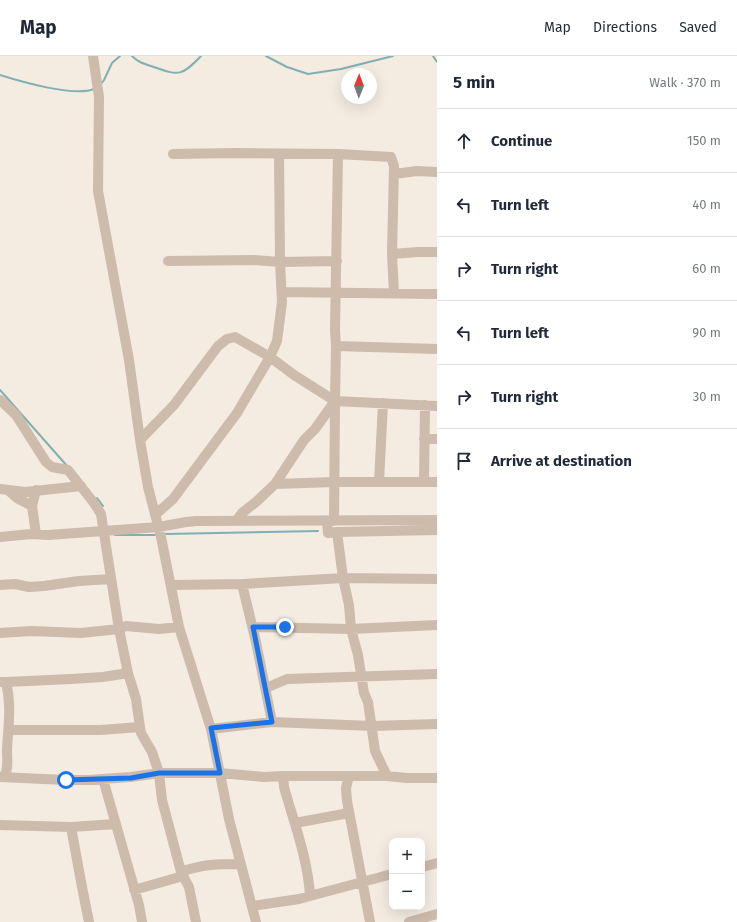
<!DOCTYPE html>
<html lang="en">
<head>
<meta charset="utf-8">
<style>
  :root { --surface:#fff; --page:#f2f2f3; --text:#1f2937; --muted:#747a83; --line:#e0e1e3 }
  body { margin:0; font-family:"Fira Sans",sans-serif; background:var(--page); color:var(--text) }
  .controls { position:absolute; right:12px; bottom:12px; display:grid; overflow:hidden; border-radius:8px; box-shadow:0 4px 16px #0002 }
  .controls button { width:36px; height:36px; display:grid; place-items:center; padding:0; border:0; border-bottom:1px solid var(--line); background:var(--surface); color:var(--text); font:20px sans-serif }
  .compass { position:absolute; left:341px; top:12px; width:36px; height:36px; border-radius:50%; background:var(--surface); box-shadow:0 4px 16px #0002; rotate:1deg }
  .stop { position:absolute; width:12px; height:12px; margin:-9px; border:3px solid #1a73e8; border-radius:50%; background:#fff }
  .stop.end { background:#1a73e8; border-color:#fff; box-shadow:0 1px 4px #0008 }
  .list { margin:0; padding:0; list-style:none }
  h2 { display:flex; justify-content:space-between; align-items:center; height:52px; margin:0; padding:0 16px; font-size:17px }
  h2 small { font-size:13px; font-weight:400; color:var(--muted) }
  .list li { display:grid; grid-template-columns:26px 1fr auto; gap:12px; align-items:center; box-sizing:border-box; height:64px; padding:0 16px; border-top:1px solid var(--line) }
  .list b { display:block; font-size:15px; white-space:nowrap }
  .list em { font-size:13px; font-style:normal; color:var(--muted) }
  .icon { flex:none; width:22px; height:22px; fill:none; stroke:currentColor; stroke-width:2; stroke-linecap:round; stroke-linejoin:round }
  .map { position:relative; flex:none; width:437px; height:866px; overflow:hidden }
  header { display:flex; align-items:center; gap:24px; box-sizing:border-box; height:56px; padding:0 20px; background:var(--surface); border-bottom:1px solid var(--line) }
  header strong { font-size:19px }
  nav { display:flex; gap:22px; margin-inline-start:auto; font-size:14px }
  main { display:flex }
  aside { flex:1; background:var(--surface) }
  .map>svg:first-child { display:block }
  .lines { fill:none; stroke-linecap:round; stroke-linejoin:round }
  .stream { stroke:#7fb0b2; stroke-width:2 }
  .minor { stroke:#cdbbac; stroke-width:10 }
  .route { stroke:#1a73e8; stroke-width:5 }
</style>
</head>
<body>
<header>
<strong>Map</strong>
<nav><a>Map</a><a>Directions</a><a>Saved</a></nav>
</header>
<main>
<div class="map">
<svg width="437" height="866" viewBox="0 0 437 866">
  <rect width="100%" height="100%" fill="#f4ebe1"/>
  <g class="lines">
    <!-- stream -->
    <path class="stream" d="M132,0C139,7 145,8 154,11C179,20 182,20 201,0
      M266,0L287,11L308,18L341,13L393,0
      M433,0L437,6
      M0,19C22,26 74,41 94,33
      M101,28L104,24L112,7L120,0
      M0,334L68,411
      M97,442L103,450
      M166,478L318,475
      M115,479H155"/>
    <!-- minor -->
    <path class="minor" d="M93,0L99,41L98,135L129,304L140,384L148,431L161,481L179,571L211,673L229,763L256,866
      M173,98L235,97L338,98L391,101L394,110L392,198L394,237
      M279,98L280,206L337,205
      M394,118L417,115L437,116
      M392,198L418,196H437
      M282,236L437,238
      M336,290L335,274L338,98
      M0,344L16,359L46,406L52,411L68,414L94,447L101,458L119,573L128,617L136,643L140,671L141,677L152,696L159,717L162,744L181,816L189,831L196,866
      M424,383H437
      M140,384L174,349L218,290L227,283L235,281L270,301L294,319L335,345L437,350
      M379,426L383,347
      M424,426L425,349
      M275,428L334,426H437
      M0,433L25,436L81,430
      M8,434L17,442L32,450
      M36,434L32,450L36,478
      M155,459L173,443L237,357L270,301L277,285L282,246L280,206L253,204L168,205
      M236,465L242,457L256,446L275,428L304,384L315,373L335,345L336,290L437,293
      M327,465L328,477L337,476L343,522L349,549L351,573L358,599L364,637L368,646L375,695L387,720
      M334,465L335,345
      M337,476L437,474
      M0,481L31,478L48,479L159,471L186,466L196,465L437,464
      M242,528L256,586L272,666
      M0,529L15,528L29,531L44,530L79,525L111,523
      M171,529L242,528L343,522L437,523
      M253,571L351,573L437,569
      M0,577L31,575L81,577L119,573L126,570L159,573L179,571
      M1,626H6C12,650 8,671 7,694C7,704 9,712 4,721
      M6,626L71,623L103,621L128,617
      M266,632L287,623L437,618
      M211,673L272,666L372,670L437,668
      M9,674H100L140,671
      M283,720H387L407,722H437
      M349,720L346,732L347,745L370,866
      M0,721L66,724H88L131,721L159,717H220L264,721L283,720L284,731C294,767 308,803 310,840L299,843L252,850
      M103,723L139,849L142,866
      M295,767L349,757
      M0,769L71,771L82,831L89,866
      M71,771L116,768
      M422,811L437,807
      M181,816C202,808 219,808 241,808
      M134,834L183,820
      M310,840L392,818
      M409,866L437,858"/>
  </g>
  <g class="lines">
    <!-- route -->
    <path class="route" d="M66,724L131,722L159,717H220L211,672L272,666L253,571H285"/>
  </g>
</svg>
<div class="controls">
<button>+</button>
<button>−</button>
</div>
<svg class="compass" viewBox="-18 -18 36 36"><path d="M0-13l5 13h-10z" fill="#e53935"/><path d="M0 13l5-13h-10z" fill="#747a83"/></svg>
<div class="stop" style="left:66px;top:724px"></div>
<div class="stop end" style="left:285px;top:571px"></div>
</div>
<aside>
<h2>5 min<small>Walk · 370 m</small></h2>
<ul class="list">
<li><svg class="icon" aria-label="ahead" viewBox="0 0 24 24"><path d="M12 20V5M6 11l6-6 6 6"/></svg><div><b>Continue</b></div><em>150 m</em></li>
<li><svg class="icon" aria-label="left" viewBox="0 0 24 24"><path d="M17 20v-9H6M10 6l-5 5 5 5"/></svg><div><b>Turn left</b></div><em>40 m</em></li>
<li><svg class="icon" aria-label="right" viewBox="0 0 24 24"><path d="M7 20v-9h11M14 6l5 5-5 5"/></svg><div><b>Turn right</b></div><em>60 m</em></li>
<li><svg class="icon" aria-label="left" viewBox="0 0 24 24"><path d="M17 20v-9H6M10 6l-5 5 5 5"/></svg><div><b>Turn left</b></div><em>90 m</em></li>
<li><svg class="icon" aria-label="right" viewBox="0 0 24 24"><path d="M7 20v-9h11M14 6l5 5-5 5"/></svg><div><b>Turn right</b></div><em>30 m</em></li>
<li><svg class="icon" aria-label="arrive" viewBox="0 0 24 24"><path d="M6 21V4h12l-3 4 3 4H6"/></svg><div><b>Arrive at destination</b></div></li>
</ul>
</aside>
</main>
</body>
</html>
